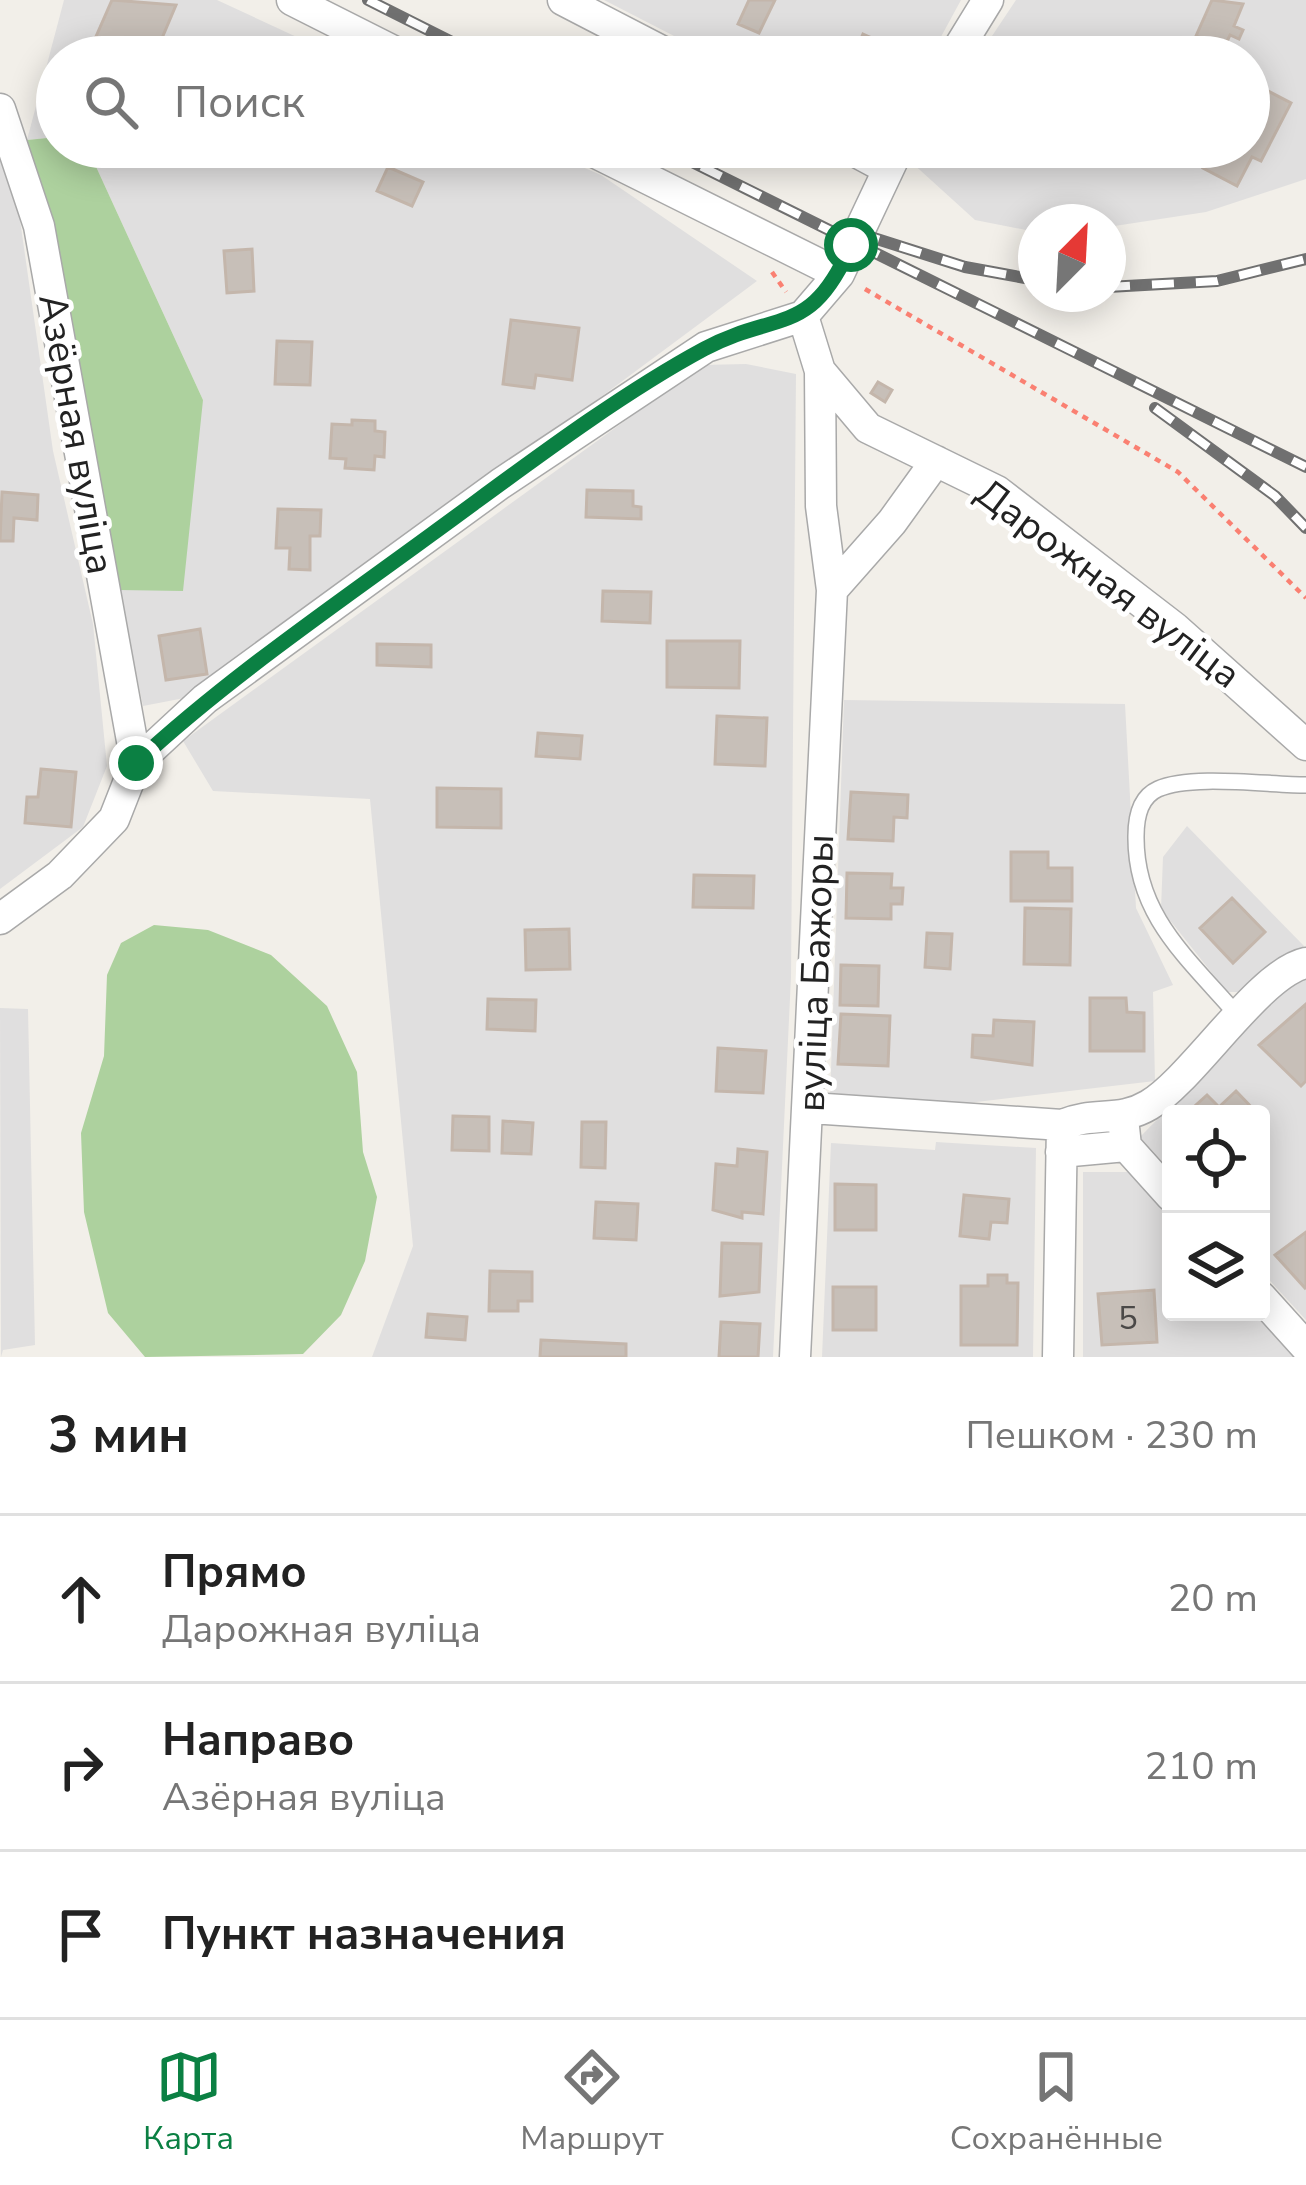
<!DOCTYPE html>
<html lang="ru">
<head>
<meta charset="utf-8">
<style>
  :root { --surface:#fff; --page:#f2f2f2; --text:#222; --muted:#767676; --line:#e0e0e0; --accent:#0b8043 }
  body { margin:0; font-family:"Nunito Sans",sans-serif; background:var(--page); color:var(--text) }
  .controls { position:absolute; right:36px; bottom:36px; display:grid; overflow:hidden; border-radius:12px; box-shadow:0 6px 30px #0003 }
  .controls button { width:108px; height:108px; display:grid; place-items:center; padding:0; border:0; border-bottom:3px solid var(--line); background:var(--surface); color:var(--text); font:60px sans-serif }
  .compass { position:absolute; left:1018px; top:204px; width:108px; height:108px; border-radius:50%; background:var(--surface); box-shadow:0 6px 30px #0003; rotate:24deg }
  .stop { position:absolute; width:36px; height:36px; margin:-27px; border:9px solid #0b8043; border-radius:50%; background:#fff }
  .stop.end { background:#0b8043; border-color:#fff; box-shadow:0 3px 12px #0008 }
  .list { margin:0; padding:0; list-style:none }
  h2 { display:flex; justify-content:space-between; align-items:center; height:156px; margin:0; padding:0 48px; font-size:51px }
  h2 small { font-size:39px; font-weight:400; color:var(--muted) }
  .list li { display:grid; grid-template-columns:78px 1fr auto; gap:36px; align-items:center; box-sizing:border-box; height:168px; padding:0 48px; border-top:3px solid var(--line) }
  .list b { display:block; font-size:45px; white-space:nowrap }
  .list p { margin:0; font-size:39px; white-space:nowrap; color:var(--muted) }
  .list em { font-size:39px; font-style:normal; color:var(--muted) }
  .icon { flex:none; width:66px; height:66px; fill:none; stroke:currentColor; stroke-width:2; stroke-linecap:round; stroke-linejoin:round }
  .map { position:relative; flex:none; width:1306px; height:1357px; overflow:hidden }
  .search { position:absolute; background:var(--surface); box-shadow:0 6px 30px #0003; left:36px; right:36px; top:36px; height:132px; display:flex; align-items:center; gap:30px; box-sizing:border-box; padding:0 42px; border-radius:66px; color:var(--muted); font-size:45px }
  .sheet { height:660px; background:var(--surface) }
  nav { display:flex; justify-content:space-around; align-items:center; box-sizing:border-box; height:168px; border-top:3px solid var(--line); background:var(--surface); font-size:33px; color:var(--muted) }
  nav a { display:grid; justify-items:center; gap:6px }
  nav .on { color:var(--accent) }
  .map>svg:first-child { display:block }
  .residential { fill:#e0dfdf }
  .forest { fill:#add19e }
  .building { fill:#c7bfb8; stroke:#c4b6ab; stroke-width:3 }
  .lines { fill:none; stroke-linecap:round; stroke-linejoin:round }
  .service-casing { stroke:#a9a9a9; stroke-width:18 }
  .minor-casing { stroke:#a9a9a9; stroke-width:33 }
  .path { stroke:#fa8072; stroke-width:4.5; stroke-dasharray:6 6; stroke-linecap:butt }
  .service { stroke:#fff; stroke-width:15 }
  .minor { stroke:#fff; stroke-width:30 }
  .rail-casing { stroke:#707070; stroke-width:12 }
  .rail { stroke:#fff; stroke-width:8; stroke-dasharray:22; stroke-linecap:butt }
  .route { stroke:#0b8043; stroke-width:15 }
  .labels { text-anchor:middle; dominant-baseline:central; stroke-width:10; stroke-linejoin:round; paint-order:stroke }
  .number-label { font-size:33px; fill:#4b4948 }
  .street-label { font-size:39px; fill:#222; stroke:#fff }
</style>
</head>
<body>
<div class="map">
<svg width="1306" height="1357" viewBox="0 0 1306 1357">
  <rect width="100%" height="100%" fill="#f2efe9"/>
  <!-- residential -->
  <path class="residential" d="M64,0H217L340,57H57V137L27,140Z
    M604,0H961L930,57H715Z
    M1016,0H1306V179L1206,212L1108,227V222H1036V232L975,220L910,161L919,147H1249V57H978Z
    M0,131L19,213L53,451L93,624L107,766L83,827L0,889Z
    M87,147H536L601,175L757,281L200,695L143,706L119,590L203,400Z
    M746,364L796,374L791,977L773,1357H372L413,1246L370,799L213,791L183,741L702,365Z
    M844,700L1125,704L1136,908L1173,985L1153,992L1155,1081L968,1103L830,1098Z
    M1187,826L1304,946L1244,992H1227L1161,909L1163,857Z
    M1306,977V1320L1261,1271V1114H1171V1171L1140,1137L1296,979Z
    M0,1008L28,1009L35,1345L3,1350L1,1357Z
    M936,1142L1036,1148L1033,1357H822L831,1143L935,1150Z
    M1083,1172H1130L1171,1210V1312H1261L1301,1357H1083Z"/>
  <!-- forest -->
  <path class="forest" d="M57,137V147H87L203,400L183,591L119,590L53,233L27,140Z
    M154,925L208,930L271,955L327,1006L357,1072L363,1152L377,1197L365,1261L341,1315L303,1354L145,1357L108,1313L84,1212L81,1133L104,1056L107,975L121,943Z"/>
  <!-- building -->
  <path class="building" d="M112,0L176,5L154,57H113L91,48Z
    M749,0H775L759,33L738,24Z
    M1212,0L1243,4L1234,26L1243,30L1239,39L1230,35L1224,48L1196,36Z
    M863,34L890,46L885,57H853Z
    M255,38L295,57H246Z
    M1249,81L1291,103L1261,161L1252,157L1237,186L1203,168L1214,147H1249Z
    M1124,147H1160L1149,164Z
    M388,167L423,182L412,206L377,191Z
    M252,249L254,291L227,293L224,251Z
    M511,320L579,328L572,380L536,375L534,388L503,384Z
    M277,341L312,342L310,385L275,384Z
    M878,382L892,390L885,402L871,393Z
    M352,420L375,421V431L385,432L384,457L375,456L374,470L345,468L346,459L330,458L332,424L352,425Z
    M587,490L633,491V506L641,507V519L586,517Z
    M2,492L38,495L37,520L14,518L13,541H0Z
    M278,509L321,510L320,536H310V570L289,569L290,548H276Z
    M603,591L651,592L650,623L602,621Z
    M200,629L207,674L166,680L159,636Z
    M667,641H740L739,688L667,687Z
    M377,644L431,645V667L377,665Z
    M717,716L767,718L765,766L715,764Z
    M538,733L582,736L580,759L536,756Z
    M41,769L76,772L71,827L25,823L27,797H38Z
    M437,788L501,789V828L437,827Z
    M851,792L908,795L907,818L894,817L893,841L848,839Z
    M1011,852H1048V868H1072V901H1011Z
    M847,873L892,874L891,888H903L902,904H891V919L846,918Z
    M694,875L754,876L753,908L693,907Z
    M1232,898L1265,932L1233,963L1200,928Z
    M1025,908L1071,909L1070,965L1024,964Z
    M569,929L570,969L526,970L525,930Z
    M927,933L952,934L950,969L925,967Z
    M841,965L879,966L878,1006L840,1005Z
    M1090,998H1126L1127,1012L1144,1013V1051H1090Z
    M488,999L536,1000L535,1031L487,1029Z
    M1306,1004V1081L1301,1086L1259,1045Z
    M841,1014L890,1016L888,1066L838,1064Z
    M994,1020L1034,1022L1032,1065L972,1057L973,1035L993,1036Z
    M718,1048L766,1051L763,1093L716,1091Z
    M1236,1091L1258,1114H1186L1207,1095L1219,1107Z
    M453,1116L489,1117V1151L452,1150Z
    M503,1121L533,1123L531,1154L502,1153Z
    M582,1122H606L605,1168L581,1167Z
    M738,1149L767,1152L763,1214L742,1212V1218L713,1210L716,1164L737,1166Z
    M835,1184L876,1185V1230H835Z
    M964,1195L1009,1199L1007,1223L991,1222L989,1239L960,1236Z
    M596,1202L638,1204L636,1240L594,1238Z
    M1306,1232V1287L1305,1288L1275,1255Z
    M722,1243L761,1244L759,1292L720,1296Z
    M490,1271L532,1272V1301H518V1311H489Z
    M988,1275H1007V1283H1018L1017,1345H961V1286H988Z
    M833,1287H876V1330H833Z
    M1154,1290L1157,1342L1102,1345L1098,1294Z
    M428,1314L467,1317L465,1340L426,1337Z
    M721,1322L760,1324L758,1357H719Z
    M541,1340L626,1344V1357H540Z"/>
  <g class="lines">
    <!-- service casing -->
    <g class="service-casing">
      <path id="service" d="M1238,1016C1189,959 1135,916 1136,836C1136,818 1140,797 1158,789C1191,774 1268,785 1306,785"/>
    </g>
    <!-- minor casing -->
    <g class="minor-casing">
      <path id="minor" d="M292,0L405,57
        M563,0L673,57
        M953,57L988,0
        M0,109L39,226L136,763
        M584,147L839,274L803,316L820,371L868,428L997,491L1175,628L1306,745
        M847,147L886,168
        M839,274L899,147
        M832,590L892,522L936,461
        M0,919L60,875L114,819L136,763L205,699L500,484L706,347L803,316
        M811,1108L1062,1125C1095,1111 1119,1123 1149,1105C1193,1079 1259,973 1306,963
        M1123,1118L1126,1146L1171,1196
        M1061,1152L1126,1146
        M1261,1297L1306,1347
        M795,1357L832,590L821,506L820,371
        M1058,1357L1062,1125"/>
    </g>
    <!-- path -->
    <path class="path" d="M772,272L786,292
      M865,289L1178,472L1306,598"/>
    <!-- service -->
    <use href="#service" class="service"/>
    <!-- minor -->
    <use href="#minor" class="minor"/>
    <!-- rail casing -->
    <g class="rail-casing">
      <path id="rail" d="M368,0L482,57
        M662,147L1306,467
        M858,233L965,267L1036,280
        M1108,287L1217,281L1306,259
        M1155,408L1275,496L1306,528"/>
    </g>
    <!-- rail -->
    <use href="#rail" class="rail"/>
  </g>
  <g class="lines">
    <!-- route -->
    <path class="route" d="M136,763C228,678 331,608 432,534C516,473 613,398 704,349C777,310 811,338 851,245"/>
  </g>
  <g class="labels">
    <!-- number labels -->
    <g class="number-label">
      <text x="1128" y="1318">5</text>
    </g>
    <!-- street labels -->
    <g class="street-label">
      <text transform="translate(76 434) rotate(80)">Азёрная вуліца</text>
      <text transform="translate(1108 584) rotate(37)">Дарожная вуліца</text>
      <text transform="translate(816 973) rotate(-88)">вуліца Бажоры</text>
    </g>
  </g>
</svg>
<div class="controls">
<button><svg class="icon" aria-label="locate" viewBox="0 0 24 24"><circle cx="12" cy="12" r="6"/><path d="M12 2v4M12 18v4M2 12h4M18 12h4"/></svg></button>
<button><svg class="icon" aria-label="layers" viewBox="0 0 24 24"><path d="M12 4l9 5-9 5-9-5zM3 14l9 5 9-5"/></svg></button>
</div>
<svg class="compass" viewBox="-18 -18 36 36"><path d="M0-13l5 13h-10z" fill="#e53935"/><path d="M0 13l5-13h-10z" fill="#767676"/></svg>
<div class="stop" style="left:851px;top:245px"></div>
<div class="stop end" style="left:136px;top:763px"></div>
<div class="search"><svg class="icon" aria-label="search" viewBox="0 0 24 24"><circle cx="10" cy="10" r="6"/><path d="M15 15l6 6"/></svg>Поиск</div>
</div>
<section class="sheet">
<h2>3 мин<small>Пешком · 230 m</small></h2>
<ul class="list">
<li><svg class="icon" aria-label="ahead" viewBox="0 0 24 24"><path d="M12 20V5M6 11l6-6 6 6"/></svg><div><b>Прямо</b><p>Дарожная вуліца</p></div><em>20 m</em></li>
<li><svg class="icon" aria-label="right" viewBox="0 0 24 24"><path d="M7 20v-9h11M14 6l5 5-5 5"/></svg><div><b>Направо</b><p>Азёрная вуліца</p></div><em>210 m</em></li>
<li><svg class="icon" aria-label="arrive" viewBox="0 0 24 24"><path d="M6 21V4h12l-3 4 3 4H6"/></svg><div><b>Пункт назначения</b></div></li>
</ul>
</section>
<nav>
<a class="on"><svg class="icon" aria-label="map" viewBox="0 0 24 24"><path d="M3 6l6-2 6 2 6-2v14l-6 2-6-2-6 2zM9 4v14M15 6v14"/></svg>Карта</a>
<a><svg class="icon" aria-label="directions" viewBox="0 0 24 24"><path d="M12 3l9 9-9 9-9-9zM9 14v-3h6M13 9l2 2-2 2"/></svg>Маршрут</a>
<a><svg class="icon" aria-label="saved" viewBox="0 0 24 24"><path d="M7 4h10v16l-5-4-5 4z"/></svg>Сохранённые</a>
</nav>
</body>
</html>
